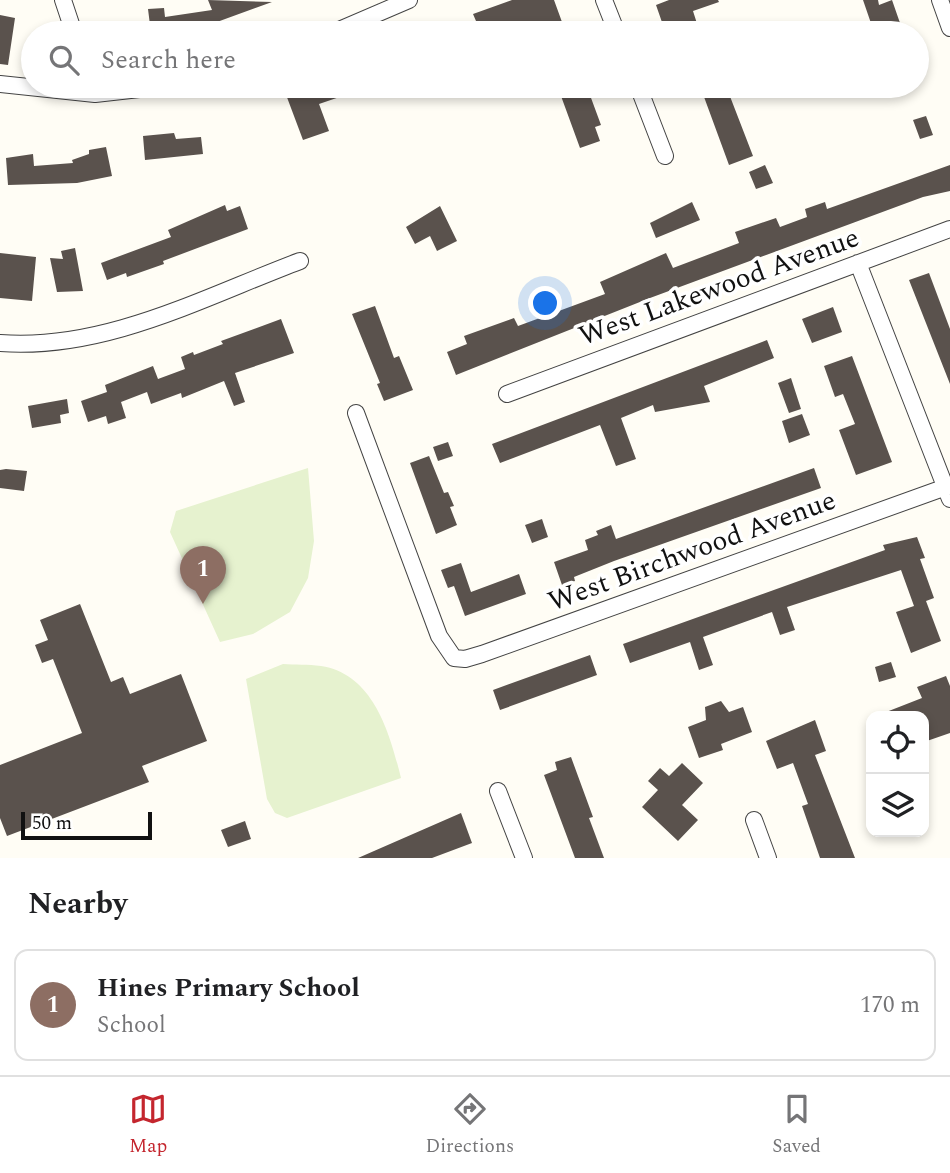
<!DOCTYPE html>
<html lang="en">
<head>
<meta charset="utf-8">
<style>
  :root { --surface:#fff; --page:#f6f6f6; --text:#202124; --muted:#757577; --line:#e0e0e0; --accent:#c4262e }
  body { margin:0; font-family:Spectral,serif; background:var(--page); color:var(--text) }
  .controls { position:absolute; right:21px; bottom:21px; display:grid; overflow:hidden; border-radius:14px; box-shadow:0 4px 10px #0003 }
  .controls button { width:63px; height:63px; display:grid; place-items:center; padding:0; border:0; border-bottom:2px solid var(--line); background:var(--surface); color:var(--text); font:35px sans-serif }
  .scale { position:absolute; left:21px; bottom:18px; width:131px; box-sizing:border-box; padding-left:7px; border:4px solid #111; border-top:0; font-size:19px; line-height:24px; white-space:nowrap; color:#111; -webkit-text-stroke:5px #fff; paint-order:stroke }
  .you { position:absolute; left:546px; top:304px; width:24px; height:24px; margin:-18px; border:5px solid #fff; border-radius:50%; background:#1a73e8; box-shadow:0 0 0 10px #1a73e833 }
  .badge { display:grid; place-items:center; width:46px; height:46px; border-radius:50%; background:var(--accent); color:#fff; font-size:23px; font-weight:700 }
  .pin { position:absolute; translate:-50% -58px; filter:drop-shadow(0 2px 4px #0008) }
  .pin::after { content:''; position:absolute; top:37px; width:24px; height:21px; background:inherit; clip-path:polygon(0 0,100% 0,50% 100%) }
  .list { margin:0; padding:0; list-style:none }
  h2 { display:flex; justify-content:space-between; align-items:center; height:91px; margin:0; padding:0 28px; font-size:30px }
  h2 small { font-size:23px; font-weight:400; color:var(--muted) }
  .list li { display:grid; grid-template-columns:46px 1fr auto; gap:21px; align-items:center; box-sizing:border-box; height:112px; margin:0 14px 14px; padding:0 14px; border:2px solid var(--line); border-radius:14px }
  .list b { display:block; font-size:26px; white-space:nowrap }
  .list p { margin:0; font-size:23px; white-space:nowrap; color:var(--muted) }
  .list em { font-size:23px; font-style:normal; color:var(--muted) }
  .icon { flex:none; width:38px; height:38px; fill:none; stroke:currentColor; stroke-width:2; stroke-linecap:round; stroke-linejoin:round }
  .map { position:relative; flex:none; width:950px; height:858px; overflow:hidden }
  .search { position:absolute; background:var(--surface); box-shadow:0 4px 10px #0003; left:21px; right:21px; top:21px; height:77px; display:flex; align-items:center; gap:18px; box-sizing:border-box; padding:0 24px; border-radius:38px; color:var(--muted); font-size:26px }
  .sheet { height:217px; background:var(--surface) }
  nav { display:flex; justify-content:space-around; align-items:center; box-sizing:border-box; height:98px; border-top:2px solid var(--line); background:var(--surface); font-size:19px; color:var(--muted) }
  nav a { display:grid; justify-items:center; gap:4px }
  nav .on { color:var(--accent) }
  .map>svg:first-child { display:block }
  .pitch { fill:#e6f2cf }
  .building { fill:#5a524d }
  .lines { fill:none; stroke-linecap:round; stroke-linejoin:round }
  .minor-casing { stroke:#444; stroke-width:18 }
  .minor { stroke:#fff; stroke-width:16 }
  .labels { text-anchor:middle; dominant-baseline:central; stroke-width:7; stroke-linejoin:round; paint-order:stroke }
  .street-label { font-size:28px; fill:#111; stroke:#fff }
</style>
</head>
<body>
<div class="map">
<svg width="950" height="858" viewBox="0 0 950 858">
  <rect width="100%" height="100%" fill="#fffdf5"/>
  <!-- pitch -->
  <path class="pitch" d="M308,468L314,541L308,578L290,612L253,634L220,642L170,532L176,511Z
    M283,664C295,665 308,664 321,666C374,674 390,734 401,778L287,818L275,813L267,799L246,679Z"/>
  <!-- building -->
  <path class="building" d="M208,0L272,2L195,30L196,33H151L148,9L164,8L165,17L212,10Z
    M512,0H554L566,33H448L476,21L473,14Z
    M669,0H718L719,2L693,11L700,33H671L669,27L664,28L656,5Z
    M863,0H878L879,5L892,0L900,23L874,32Z
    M0,15L15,18L8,65L0,64Z
    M287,86H365L366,88L319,104L329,131L303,140L285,92L289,91Z
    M700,86H726L753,156L729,165Z
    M587,87L601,125L595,127L600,141L580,148L561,96Z
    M926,116L933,135L920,139L913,120Z
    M174,133L176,139L201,137L203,154L145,160L143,136Z
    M106,147L112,176L77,183L8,185L6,158L33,154L34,166L73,163L72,160L89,154V150Z
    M765,165L773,183L756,189L749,172Z
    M950,165V191L923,197L650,298L456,375L447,352L467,344L464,336L514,318L518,326L605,294L600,282L666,253L673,268L739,243L735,232L776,218L780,227L807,217L805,209L825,202L827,209Z
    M692,202L700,220L656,238L650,223Z
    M225,205L227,211L240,206L248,229L163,261L164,264L127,277L126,273L107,280L101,263L171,237L168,230Z
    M440,206L457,241L437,251L430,236L415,244L406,227Z
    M75,248L83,291L57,292L50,258L63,259L61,251Z
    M0,253L36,257L32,301L0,298Z
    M929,273L950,329V384L909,280Z
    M375,306L394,358L399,356L413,390L384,401L377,384L380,383L352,314Z
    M833,307L842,332L812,343L802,319Z
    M281,319L294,353L235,373L245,402L234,406L224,381L182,398L181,393L151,404L147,392L121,402L126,418L108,424L106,416L88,422L81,401L107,392L105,385L153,366L158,379L185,369L181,357L193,352L194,355L223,344L221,341Z
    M767,340L774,358L704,386L710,402L655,412L653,405L621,418L636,459L616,466L600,425L500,463L492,444Z
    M852,356L892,462L856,475L839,430L855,424L843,394L835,397L824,366Z
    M791,378L801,409L789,413L778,383Z
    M67,399L69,413L60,415L61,423L32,428L28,406Z
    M802,414L810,435L789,443L782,421Z
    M448,442L453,456L438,461L433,447Z
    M429,456L444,493L448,492L454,506L450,507L457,525L436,534L410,463Z
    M814,468L821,488L614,561L574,577L575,581L562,585L554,562L588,550L585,540L598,535L596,531L611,525L616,539Z
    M6,469L27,471L24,491L0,488V470Z
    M542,519L548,537L532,543L525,525Z
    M917,537L925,558L920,559L934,598L926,601L941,641L911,653L896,612L914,606L901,570L787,607L795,630L780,635L772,612L703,637L713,665L699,670L690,642L630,663L623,644L885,550L883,545Z
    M461,563L471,592L519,574L526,594L465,616L454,586L448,588L441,570Z
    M80,604L111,682L123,677L130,694L181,674L207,741L142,766L149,782L7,836L0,818V765L82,733L53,659L42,663L35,645L48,640L40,620Z
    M590,655L597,675L500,710L493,690Z
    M891,662L896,677L879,682L875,667Z
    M946,676L950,686V733L924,742V716H876L922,698L917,687Z
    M721,701L729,712L743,707L752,732L721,744L723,750L699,758L688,727L706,720L705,707Z
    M815,720L826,751L815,755L855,858H820L802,806L808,804L793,763L777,769L766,741Z
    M571,757L593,817L589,818L604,858H575L544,775L557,770L555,762Z
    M682,763L703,783L682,805L698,820L678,841L642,807L658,790L648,781L660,768L669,776Z
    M461,813L472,843L432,858H358Z
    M245,821L251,839L228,847L221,830Z"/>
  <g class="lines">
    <!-- minor casing -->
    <g class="minor-casing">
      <path id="minor" d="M63,0L74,33
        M604,0L617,33
        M940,0L950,28
        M332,33L409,0
        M0,84L95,94L166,86
        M638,86L665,156
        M858,263L950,499
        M0,343C105,351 204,297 300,261
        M507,394L950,229
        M356,413L439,636L454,658L465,659L482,654L946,487
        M498,791L524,858
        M754,820L768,858"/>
    </g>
    <!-- minor -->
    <use href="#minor" class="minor"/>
  </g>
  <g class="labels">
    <!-- street labels -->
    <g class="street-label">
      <text transform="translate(719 287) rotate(-20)">West Lakewood Avenue</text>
      <text transform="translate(692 551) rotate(-20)">West Birchwood Avenue</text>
    </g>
  </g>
</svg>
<div class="controls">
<button><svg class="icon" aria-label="locate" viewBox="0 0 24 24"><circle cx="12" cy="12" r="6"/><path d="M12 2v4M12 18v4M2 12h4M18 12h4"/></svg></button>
<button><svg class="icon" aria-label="layers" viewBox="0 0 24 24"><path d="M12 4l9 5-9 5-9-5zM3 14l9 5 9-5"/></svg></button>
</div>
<div class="scale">50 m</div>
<div class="you"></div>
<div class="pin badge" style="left:203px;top:604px;background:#8d6e63">1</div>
<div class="search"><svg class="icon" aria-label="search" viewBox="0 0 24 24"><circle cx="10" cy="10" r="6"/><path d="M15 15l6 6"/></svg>Search here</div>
</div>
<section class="sheet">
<h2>Nearby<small></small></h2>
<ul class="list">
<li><span class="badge" style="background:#8d6e63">1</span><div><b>Hines Primary School</b><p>School</p></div><em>170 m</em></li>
</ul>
</section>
<nav>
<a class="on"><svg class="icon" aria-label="map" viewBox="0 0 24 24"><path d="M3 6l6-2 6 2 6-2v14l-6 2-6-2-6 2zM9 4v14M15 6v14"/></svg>Map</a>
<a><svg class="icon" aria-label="directions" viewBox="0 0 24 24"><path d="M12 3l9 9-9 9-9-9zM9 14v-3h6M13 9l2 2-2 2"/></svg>Directions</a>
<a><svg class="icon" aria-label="saved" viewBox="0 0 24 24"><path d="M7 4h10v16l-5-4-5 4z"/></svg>Saved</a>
</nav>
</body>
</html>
